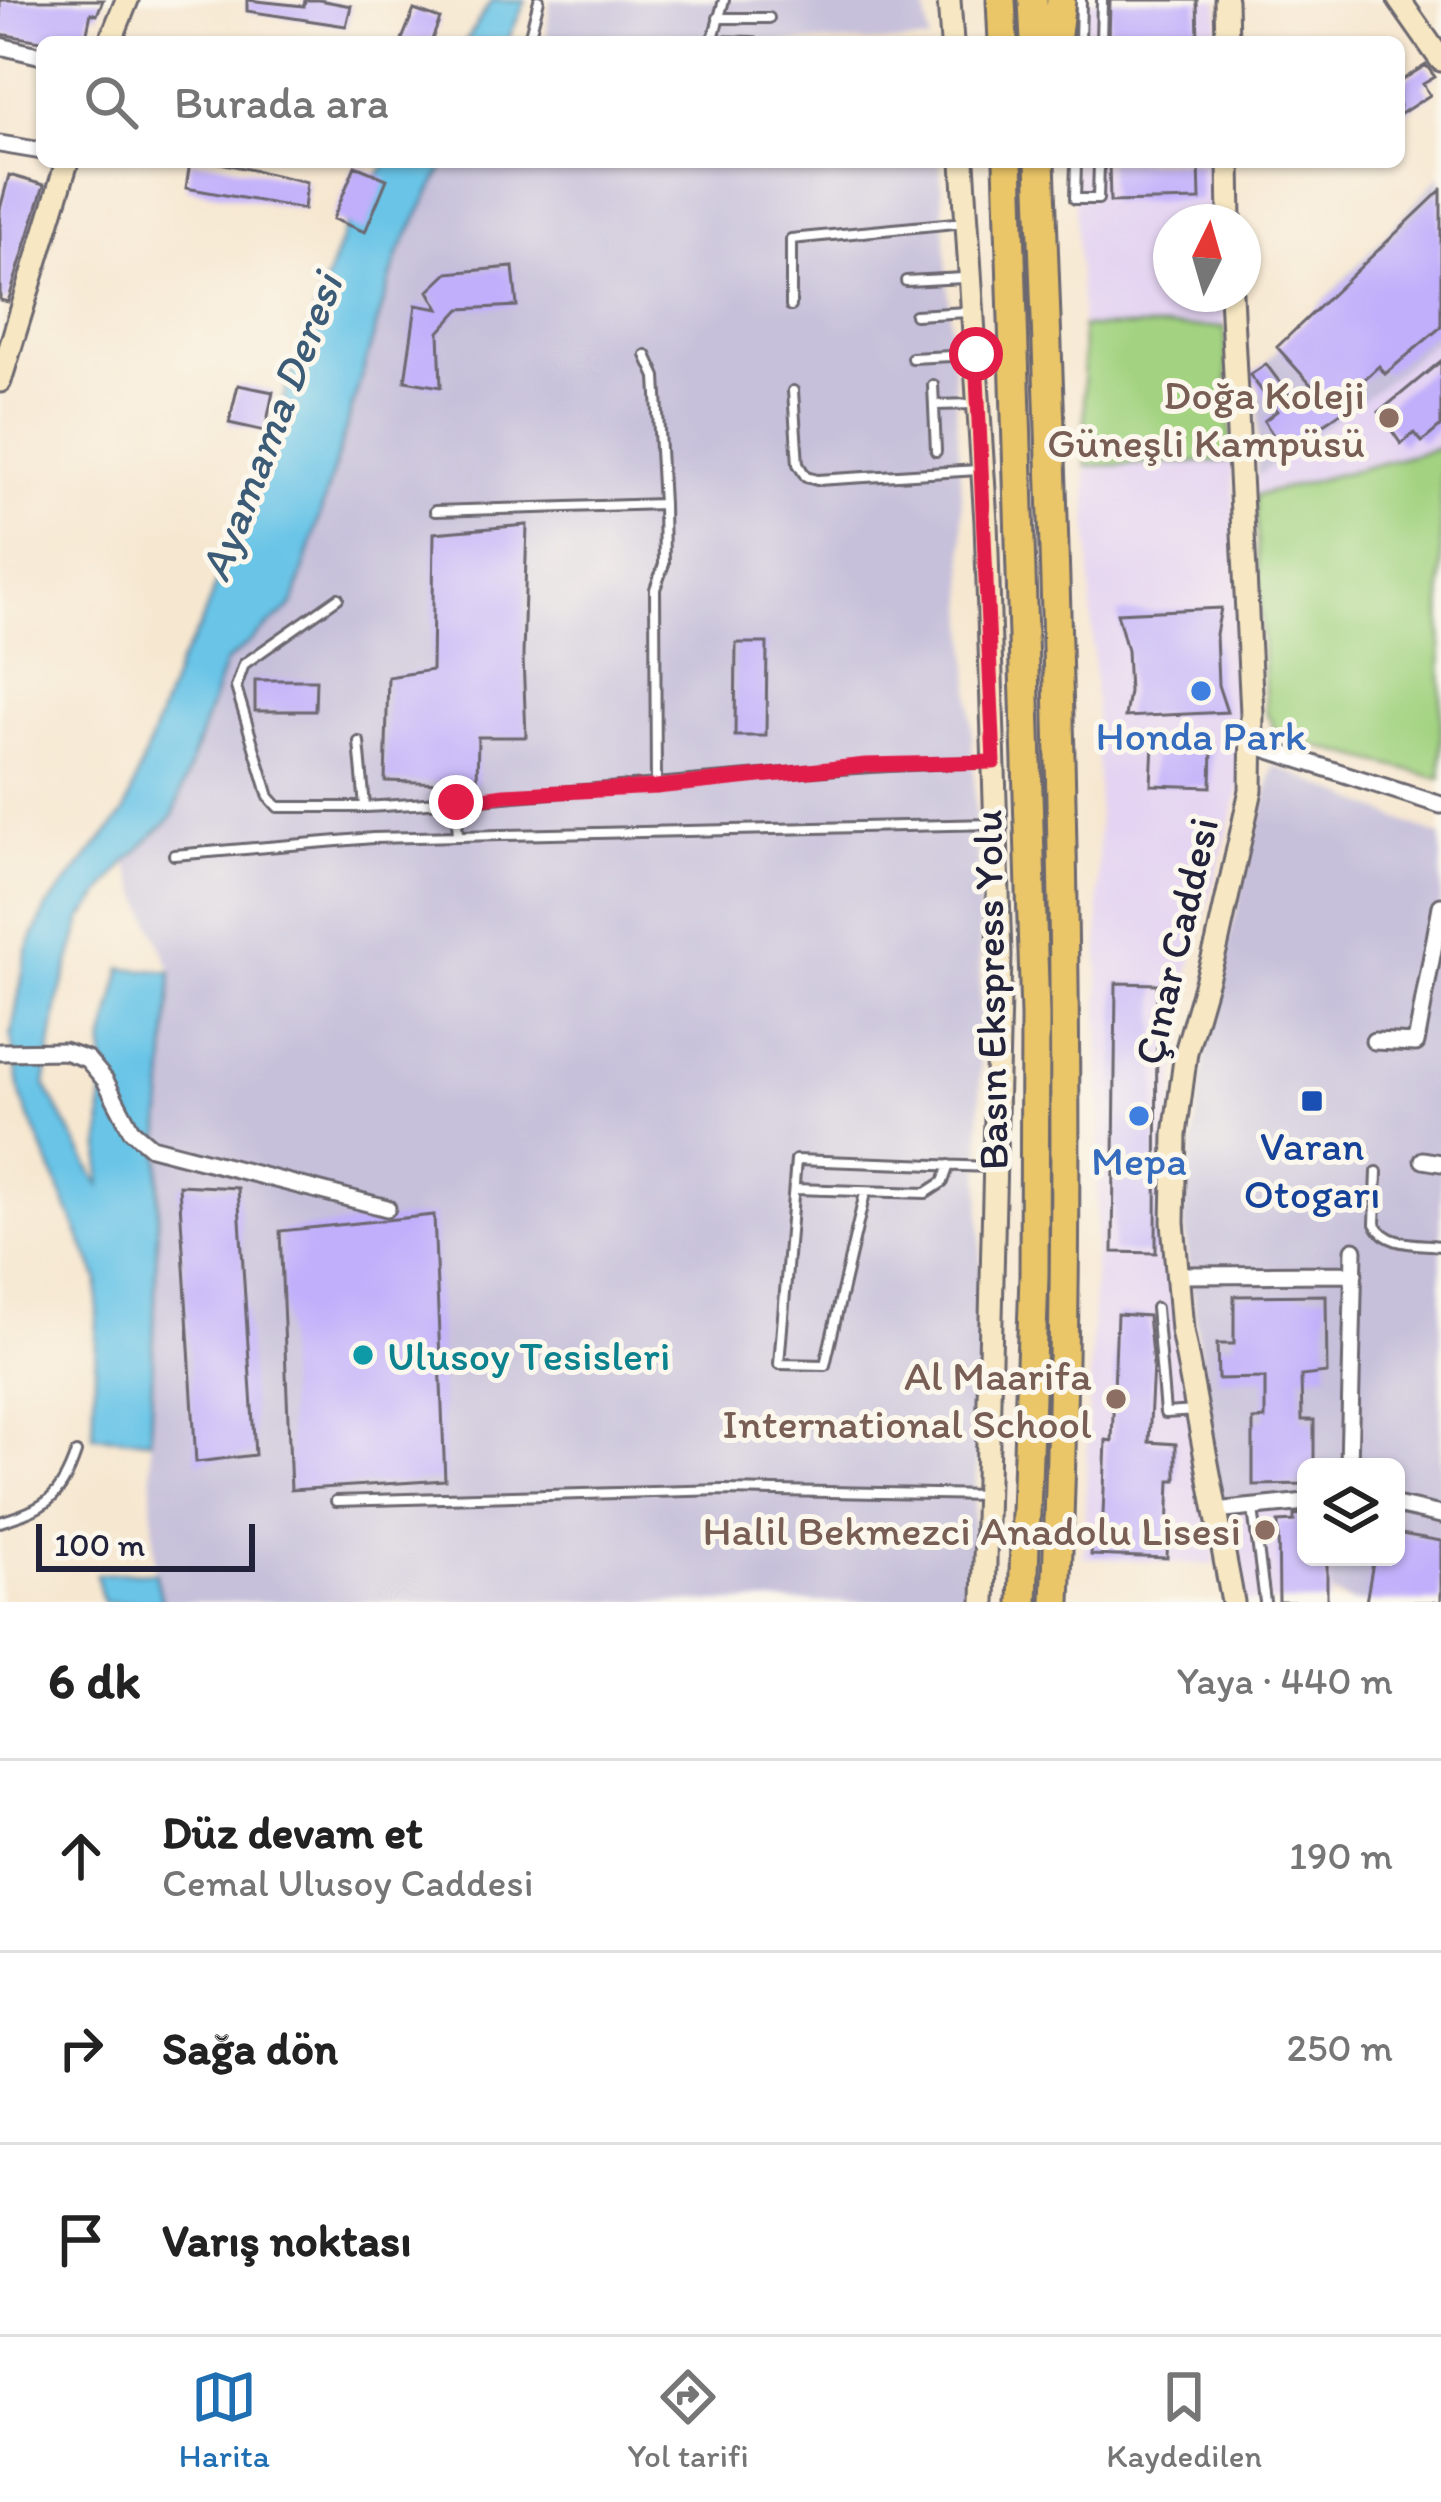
<!DOCTYPE html>
<html lang="tr">
<head>
<meta charset="utf-8">
<style>
  :root { --surface:#fff; --page:#f6f6f6; --text:#222; --muted:#767676; --line:#e0e0e0; --accent:#1f6fb2 }
  body { margin:0; font-family:Itim,sans-serif; background:var(--page); color:var(--text) }
  .controls { position:absolute; right:36px; bottom:36px; display:grid; overflow:hidden; border-radius:18px; box-shadow:0 3px 9px #0004 }
  .controls button { width:108px; height:108px; display:grid; place-items:center; padding:0; border:0; border-bottom:3px solid var(--line); background:var(--surface); color:var(--text); font:60px sans-serif }
  .compass { position:absolute; left:1153px; top:204px; width:108px; height:108px; border-radius:50%; background:var(--surface); box-shadow:0 3px 9px #0004; rotate:5deg }
  .scale { position:absolute; left:36px; bottom:30px; width:219px; box-sizing:border-box; padding-left:12px; border:6px solid #22223b; border-top:0; font-size:33px; line-height:42px; white-space:nowrap; color:#22223b; -webkit-text-stroke:9px #fbf7ec; paint-order:stroke }
  .stop { position:absolute; width:36px; height:36px; margin:-27px; border:9px solid #e11d48; border-radius:50%; background:#fff }
  .stop.end { background:#e11d48; border-color:#fff; box-shadow:0 3px 12px #0008 }
  .list { margin:0; padding:0; list-style:none }
  h2 { display:flex; justify-content:space-between; align-items:center; height:156px; margin:0; padding:0 48px; font-size:51px }
  h2 small { font-size:39px; font-weight:400; color:var(--muted) }
  .list li { display:grid; grid-template-columns:78px 1fr auto; gap:36px; align-items:center; box-sizing:border-box; height:192px; padding:0 48px; border-top:3px solid var(--line) }
  .list b { display:block; font-size:45px; white-space:nowrap }
  .list p { margin:0; font-size:39px; white-space:nowrap; color:var(--muted) }
  .list em { font-size:39px; font-style:normal; color:var(--muted) }
  .icon { flex:none; width:66px; height:66px; fill:none; stroke:currentColor; stroke-width:2; stroke-linecap:round; stroke-linejoin:round }
  .map { position:relative; flex:none; width:1441px; height:1602px; overflow:hidden }
  .search { position:absolute; background:var(--surface); box-shadow:0 3px 9px #0004; left:36px; right:36px; top:36px; height:132px; display:flex; align-items:center; gap:30px; box-sizing:border-box; padding:0 42px; border-radius:18px; color:var(--muted); font-size:45px }
  .sheet { height:732px; background:var(--surface) }
  nav { display:flex; justify-content:space-around; align-items:center; box-sizing:border-box; height:168px; border-top:3px solid var(--line); background:var(--surface); font-size:33px; color:var(--muted) }
  nav a { display:grid; justify-items:center; gap:6px }
  nav .on { color:var(--accent) }
  .map>svg:first-child { display:block }
  .built { fill:#e4d3f2 }
  .industrial { fill:#c6c0da }
  .green { fill:#a3d381; stroke:#627a5e; stroke-width:3 }
  .water { fill:#69c4e7; stroke:#467391; stroke-width:3 }
  .building { fill:#c1affb }
  .lines { fill:none; stroke-linecap:round; stroke-linejoin:round }
  .lane-casing { stroke:#6c676f; stroke-width:14 }
  .street-casing { stroke:#6c676f; stroke-width:21 }
  .secondary-casing { stroke:#6c676f; stroke-width:27 }
  .highway-casing { stroke:#6c676f; stroke-width:33 }
  .lane { stroke:#fff; stroke-width:8 }
  .street { stroke:#fff; stroke-width:15 }
  .secondary { stroke:#f7e8c3; stroke-width:21 }
  .highway { stroke:#ebc669; stroke-width:27 }
  .route { stroke:#e11d48; stroke-width:15 }
  .education-dot { fill:#8d6e63; stroke:#fbf7ec; stroke-width:4.5 }
  .shop-dot { fill:#3f7fe0; stroke:#fbf7ec; stroke-width:4.5 }
  .transit-dot { fill:#1a4fb4; stroke:#fbf7ec; stroke-width:4.5 }
  .culture-dot { fill:#0f9aa8; stroke:#fbf7ec; stroke-width:4.5 }
  .labels { text-anchor:middle; dominant-baseline:central; stroke-width:10; stroke-linejoin:round; paint-order:stroke }
  .education-label { font-size:42px; fill:#785e54; stroke:#fbf7ec; text-anchor:end }
  .shop-label { font-size:42px; fill:#366cbe; stroke:#fbf7ec }
  .street-label { font-size:42px; fill:#22223b; stroke:#fbf7ec }
  .transit-label { font-size:42px; fill:#164399; stroke:#fbf7ec }
  .culture-label { font-size:42px; fill:#0d838f; stroke:#fbf7ec; text-anchor:start }
  .water-label { font-size:45px; font-style:italic; fill:#3b5b77; stroke:#fbf7ec }
</style>
</head>
<body>
<div class="map">
<svg width="1441" height="1602" viewBox="0 0 1441 1602">
  <rect width="100%" height="100%" fill="#fbf7ec"/>
  <filter id="ink" filterUnits="userSpaceOnUse"><feTurbulence type="fractalNoise" baseFrequency=".00833" numOctaves="2"/><feDisplacementMap in="SourceGraphic" scale="24" xChannelSelector="R" yChannelSelector="G"/><feConvolveMatrix kernelMatrix="1 2 1 2 8 2 1 2 1" color-interpolation-filters="sRGB"/></filter>
  <filter id="wash" filterUnits="userSpaceOnUse"><feTurbulence type="fractalNoise" baseFrequency=".004" numOctaves="4" result="noise"/><feDisplacementMap in="SourceGraphic" scale="48" xChannelSelector="R" yChannelSelector="G"/><feGaussianBlur stdDeviation="2.7" result="paint"/><feColorMatrix in="noise" values="0 0 0 0 0 0 0 0 0 0 0 0 0 0 0 0 0 1.4 0 .05"/><feComposite in="paint" operator="in"/></filter>
  <g filter="url(#wash)">
    <rect width="100%" height="100%" fill="#f6e7d0"/>
    <!-- built -->
    <path class="built" d="M1076,0H1218L1219,42H1074Z
      M1072,162H1222L1223,222H1171V294H1224L1225,327H1082Z
      M1441,336V448L1255,496L1256,477L1378,388Z
      M1232,461L1245,769L1182,998L1166,1218L1216,1565L1083,1558L1100,1128L1098,784L1086,466Z
      M1306,1500V1557H1328L1331,1602H1241L1218,1502Z"/>
    <!-- industrial -->
    <path class="industrial" d="M550,0H924L930,42H546Z
      M446,162H940L962,506L980,917L981,1402L968,1602H162L155,1572L150,1440L161,1125L172,972L126,862L173,816L225,663L293,605L399,254Z
      M1441,175V336L1378,388L1256,477L1260,369Z
      M1274,765L1441,837V1602H1352L1331,1594L1328,1557H1396V1467H1306V1500L1218,1502L1183,1216L1212,1005Z"/>
    <!-- green -->
    <path class="green" d="M1082,327H1225L1232,461L1086,466Z
      M1441,448V779L1278,736L1266,712L1255,496Z"/>
    <!-- water -->
    <path class="water" d="M492,0H526L507,42H465Z
      M387,162H446L398,254L293,605L225,663L173,816L126,862L82,919L58,1002L45,1085L100,1186L104,1040L122,968L172,972L161,1125L150,1440L93,1436L98,1280L21,1097L11,1037L27,951L46,908L124,813L179,663L200,627L346,226Z
      M155,1572L162,1602H103L96,1574Z"/>
    <g id="blocks">
      <!-- building -->
      <path class="building" d="M0,0H103L97,15L91,13L85,42H47L0,34Z
        M247,0L304,6L305,0H319L351,6L346,26L247,11Z
        M1110,0H1197L1198,42H1109Z
        M414,10L440,19L431,42H401Z
        M1426,65L1435,77L1423,84L1430,95L1399,115V82Z
        M190,162H216L307,182L304,209L186,188Z
        M1109,162H1199L1200,200L1110,202Z
        M355,166L387,179L365,232L333,219Z
        M9,175L44,185L8,302L0,300V209Z
        M1441,190V327L1385,374L1379,366L1356,387L1363,397L1278,455L1269,442L1275,438L1264,421L1277,411L1250,375L1266,364L1293,400L1313,387L1277,347Z
        M513,267L517,306L460,309L439,332L441,387L405,381L416,305L439,309L429,291L448,273Z
        M1441,361V426L1422,442L1414,433L1401,444L1379,412Z
        M238,385L273,392L265,431L229,423Z
        M527,525L523,656L526,737H478L477,784L385,781L388,677L432,670L434,533Z
        M1221,608L1216,634L1218,685L1227,712L1125,717L1129,692L1127,650L1117,613Z
        M736,643H767L766,736H735Z
        M255,680H316L315,711H255Z
        M1153,743L1212,745L1211,787L1151,785Z
        M1116,983L1157,984L1156,1253L1113,1252Z
        M179,1185L238,1188L255,1455L196,1462Z
        M434,1215L445,1480L291,1490L280,1231Z
        M1326,1295L1327,1373L1301,1376L1302,1420H1314V1467H1306V1484L1253,1485V1420L1265,1419V1378L1218,1379L1217,1344H1234V1296Z
        M1117,1314L1148,1316L1153,1365L1149,1442L1176,1444V1480H1170L1167,1558L1091,1555L1092,1539L1102,1540L1106,1440L1112,1441Z
        M1306,1514V1557H1327V1602H1279L1278,1522L1294,1521V1515Z
        M1396,1533L1441,1541V1602H1366L1374,1557H1396Z"/>
    </g>
  </g>
  <g filter="url(#ink)">
    <use href="#blocks" fill-opacity="0" stroke="#6c676f" stroke-width="3"/>
    <g class="lines">
      <!-- lane casing -->
      <g class="lane-casing">
        <path id="lane" d="M718,18H769
          M712,41L753,42
          M528,42L539,0
          M712,42L724,0
          M1080,42L1081,0
          M1101,42L1102,0
          M1076,162L1075,199H1098L1099,162
          M906,281L964,278
          M791,306V239L965,222
          M915,315L967,312
          M646,355L656,377L663,504
          M912,358L971,355
          M933,385L936,451
          M793,391L798,464L806,477L817,480L978,470
          M934,405L974,404
          M435,511L663,504L664,564L655,589L656,787
          M338,598L244,664L236,687L269,797L278,807H365
          M359,742L365,807C574,795 782,767 991,762
          M456,802L458,836
          M174,855L373,838L994,824
          M1377,1172L1375,1224C1387,1247 1418,1243 1441,1246
          M794,1189L926,1193L943,1182L949,1165
          M865,1193L825,1365L779,1364L796,1160L991,1167
          M1156,1308L1165,1413L1196,1411
          M336,1501L723,1490L987,1495
          M1253,1509L1265,1602
          M0,1522C45,1508 60,1500 76,1453"/>
      </g>
      <!-- street casing -->
      <g class="street-casing">
        <path id="street" d="M0,46L42,56
          M0,144L42,151
          M1251,744L1441,805
          M1374,1041L1416,1043L1441,906
          M0,1052L64,1051L87,1059L105,1080L131,1130L151,1147L387,1208
          M1423,1160L1441,1163
          M1177,1275L1354,1274
          M1349,1467L1354,1250
          M1396,1505L1441,1515
          M1215,1511L1306,1502"/>
      </g>
      <!-- secondary casing -->
      <g class="secondary-casing">
        <path id="secondary" d="M949,0L952,42
          M1226,0L1227,42
          M1399,0L1441,60
          M110,42L127,0
          M963,162L986,522L1000,955L984,1602
          M1229,162L1230,222
          M1231,294L1252,713L1251,790L1217,944L1186,1052L1175,1135L1173,1222L1182,1330L1233,1602
          M0,381L67,162"/>
      </g>
      <!-- highway casing -->
      <g class="highway-casing">
        <path id="highway" d="M1001,0L1003,42
          M1033,0L1035,42
          M1056,42L1061,0
          M1008,162L1035,1016L1034,1275L1023,1602
          M1040,162C1059,642 1076,1121 1056,1602"/>
      </g>
      <!-- lane -->
      <use href="#lane" class="lane"/>
      <!-- street -->
      <use href="#street" class="street"/>
      <!-- secondary -->
      <use href="#secondary" class="secondary"/>
      <!-- highway -->
      <use href="#highway" class="highway"/>
    </g>
  </g>
  <g class="lines" filter="url(#ink)">
    <!-- route -->
    <path class="route" d="M456,802L504,795L656,787L866,765L994,762L976,354"/>
  </g>
  <!-- markers -->
  <g class="education-dot">
    <circle cx="1389" cy="418" r="12"/>
    <circle cx="1116" cy="1399" r="12"/>
    <circle cx="1265" cy="1530" r="12"/>
  </g>
  <g class="shop-dot">
    <circle cx="1201" cy="691" r="12"/>
    <circle cx="1139" cy="1116" r="12"/>
  </g>
  <rect class="transit-dot" x="1300" y="1089" width="24" height="24" rx="6"/>
  <circle class="culture-dot" cx="363" cy="1355" r="12"/>
  <g class="labels">
    <!-- education labels -->
    <g class="education-label">
      <text x="1365" y="394">Doğa Koleji<tspan x="1365" dy="48">Güneşli Kampüsü</tspan></text>
      <text x="1092" y="1375">Al Maarifa<tspan x="1092" dy="48">International School</tspan></text>
      <text x="1241" y="1530">Halil Bekmezci Anadolu Lisesi</text>
    </g>
    <!-- shop labels -->
    <g class="shop-label">
      <text x="1201" y="735">Honda Park</text>
      <text x="1139" y="1160">Mepa</text>
    </g>
    <!-- street labels -->
    <g class="street-label">
      <text transform="translate(1176 941) rotate(-77)">Çınar Caddesi</text>
      <text transform="translate(990 990) rotate(-91)">Basın Ekspress Yolu</text>
    </g>
    <!-- transit labels -->
    <g class="transit-label">
      <text x="1312" y="1145">Varan<tspan x="1312" dy="48">Otogarı</tspan></text>
    </g>
    <!-- culture labels -->
    <g class="culture-label">
      <text x="387" y="1355">Ulusoy Tesisleri</text>
    </g>
    <!-- water labels -->
    <g class="water-label">
      <text transform="translate(270 427) rotate(-69)">Ayamama Deresi</text>
    </g>
  </g>
</svg>
<div class="controls">
<button><svg class="icon" aria-label="layers" viewBox="0 0 24 24"><path d="M12 4l9 5-9 5-9-5zM3 14l9 5 9-5"/></svg></button>
</div>
<svg class="compass" viewBox="-18 -18 36 36"><path d="M0-13l5 13h-10z" fill="#e53935"/><path d="M0 13l5-13h-10z" fill="#767676"/></svg>
<div class="scale">100 m</div>
<div class="stop" style="left:976px;top:354px"></div>
<div class="stop end" style="left:456px;top:802px"></div>
<div class="search"><svg class="icon" aria-label="search" viewBox="0 0 24 24"><circle cx="10" cy="10" r="6"/><path d="M15 15l6 6"/></svg>Burada ara</div>
</div>
<section class="sheet">
<h2>6 dk<small>Yaya · 440 m</small></h2>
<ul class="list">
<li><svg class="icon" aria-label="ahead" viewBox="0 0 24 24"><path d="M12 20V5M6 11l6-6 6 6"/></svg><div><b>Düz devam et</b><p>Cemal Ulusoy Caddesi</p></div><em>190 m</em></li>
<li><svg class="icon" aria-label="right" viewBox="0 0 24 24"><path d="M7 20v-9h11M14 6l5 5-5 5"/></svg><div><b>Sağa dön</b></div><em>250 m</em></li>
<li><svg class="icon" aria-label="arrive" viewBox="0 0 24 24"><path d="M6 21V4h12l-3 4 3 4H6"/></svg><div><b>Varış noktası</b></div></li>
</ul>
</section>
<nav>
<a class="on"><svg class="icon" aria-label="map" viewBox="0 0 24 24"><path d="M3 6l6-2 6 2 6-2v14l-6 2-6-2-6 2zM9 4v14M15 6v14"/></svg>Harita</a>
<a><svg class="icon" aria-label="directions" viewBox="0 0 24 24"><path d="M12 3l9 9-9 9-9-9zM9 14v-3h6M13 9l2 2-2 2"/></svg>Yol tarifi</a>
<a><svg class="icon" aria-label="saved" viewBox="0 0 24 24"><path d="M7 4h10v16l-5-4-5 4z"/></svg>Kaydedilen</a>
</nav>
</body>
</html>
